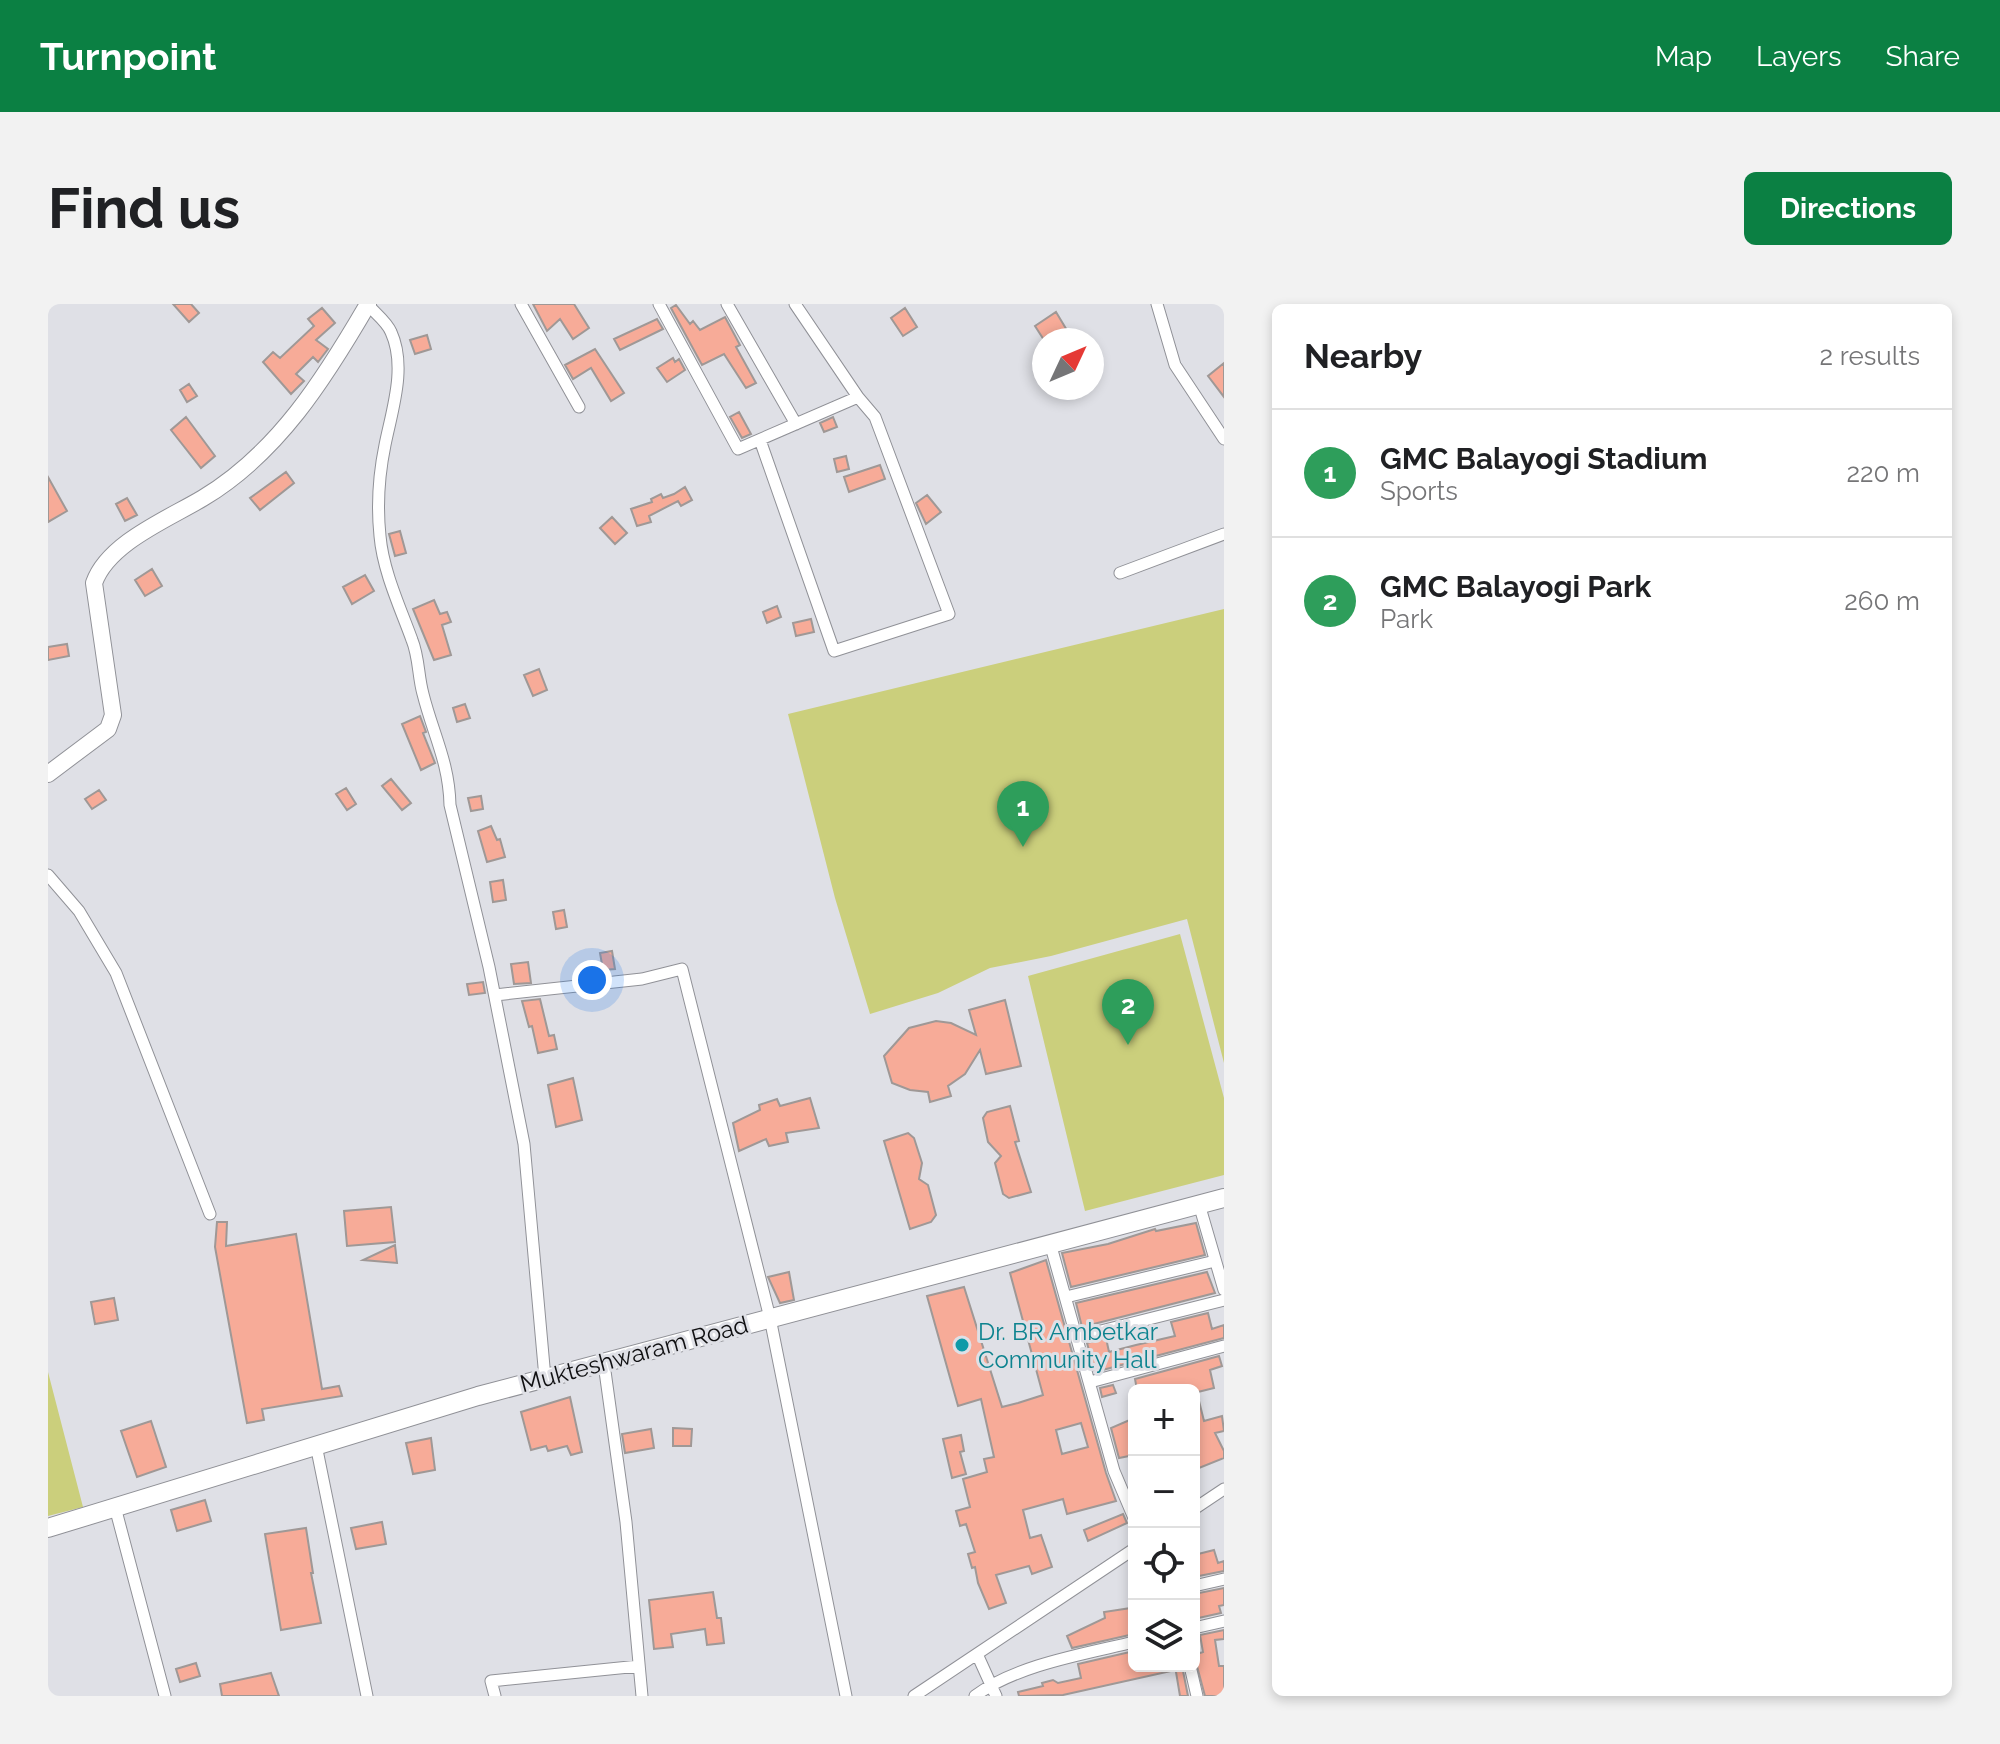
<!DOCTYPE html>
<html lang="en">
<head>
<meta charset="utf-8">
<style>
  :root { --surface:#fff; --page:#f2f2f2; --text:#202124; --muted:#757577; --line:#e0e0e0; --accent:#0b8043 }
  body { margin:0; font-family:Raleway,sans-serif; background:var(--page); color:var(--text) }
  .controls { position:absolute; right:24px; bottom:24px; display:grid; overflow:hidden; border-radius:12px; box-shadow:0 4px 12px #0003 }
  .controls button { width:72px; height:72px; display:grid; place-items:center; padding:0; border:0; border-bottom:2px solid var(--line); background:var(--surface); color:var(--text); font:40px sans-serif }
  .compass { position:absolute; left:984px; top:24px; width:72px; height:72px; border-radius:50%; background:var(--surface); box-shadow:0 4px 12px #0003; rotate:46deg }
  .you { position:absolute; left:544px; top:676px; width:28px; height:28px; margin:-20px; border:6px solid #fff; border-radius:50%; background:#1a73e8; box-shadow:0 0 0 12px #1a73e833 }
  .badge { display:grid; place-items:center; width:52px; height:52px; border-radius:50%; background:var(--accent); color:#fff; font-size:26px; font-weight:700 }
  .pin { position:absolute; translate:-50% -66px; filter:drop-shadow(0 2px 4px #0008) }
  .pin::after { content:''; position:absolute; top:42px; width:28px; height:24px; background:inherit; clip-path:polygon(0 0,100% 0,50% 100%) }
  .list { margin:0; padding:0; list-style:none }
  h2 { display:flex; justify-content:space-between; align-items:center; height:104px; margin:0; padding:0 32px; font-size:34px }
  h2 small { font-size:26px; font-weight:400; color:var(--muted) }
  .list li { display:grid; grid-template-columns:52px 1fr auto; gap:24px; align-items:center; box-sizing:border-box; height:128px; padding:0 32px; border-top:2px solid var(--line) }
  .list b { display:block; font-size:30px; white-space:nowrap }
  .list p { margin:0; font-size:26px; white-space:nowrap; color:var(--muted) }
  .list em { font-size:26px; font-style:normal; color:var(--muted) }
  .icon { flex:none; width:44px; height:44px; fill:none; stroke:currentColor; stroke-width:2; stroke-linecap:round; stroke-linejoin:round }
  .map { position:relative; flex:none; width:1176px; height:1392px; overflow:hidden; border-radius:12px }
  header { display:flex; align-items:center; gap:48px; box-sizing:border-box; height:112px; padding:0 40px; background:var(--accent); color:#fff }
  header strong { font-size:38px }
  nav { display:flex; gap:44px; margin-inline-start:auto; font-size:28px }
  .intro { display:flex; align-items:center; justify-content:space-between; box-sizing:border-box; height:192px; padding:0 48px }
  h1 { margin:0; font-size:56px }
  .button { padding:20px 36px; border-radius:12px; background:var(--accent); color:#fff; font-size:28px; font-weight:700 }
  main { display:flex; gap:48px; padding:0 48px }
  aside { flex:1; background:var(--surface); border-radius:12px; box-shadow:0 4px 12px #0003 }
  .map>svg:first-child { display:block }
  .green { fill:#cbcf7c }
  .building { fill:#f7ab98; stroke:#9f9896; stroke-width:2; fill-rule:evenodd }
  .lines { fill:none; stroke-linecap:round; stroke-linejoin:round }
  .street-casing { stroke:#909197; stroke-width:13 }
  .secondary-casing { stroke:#909197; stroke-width:18 }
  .primary-casing { stroke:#909197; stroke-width:20 }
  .street { stroke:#fff; stroke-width:11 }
  .secondary { stroke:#fff; stroke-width:16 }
  .primary { stroke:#fff; stroke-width:18 }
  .culture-dot { fill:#0f9aa8; stroke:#dfe0e6; stroke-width:3 }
  .labels { text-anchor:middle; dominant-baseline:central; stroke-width:6; stroke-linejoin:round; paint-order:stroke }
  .culture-label { font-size:24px; fill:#0d838f; stroke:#dfe0e6; text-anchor:start }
  .street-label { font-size:24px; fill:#101012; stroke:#dfe0e6 }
</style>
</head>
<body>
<header>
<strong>Turnpoint</strong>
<nav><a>Map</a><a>Layers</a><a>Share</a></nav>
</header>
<div class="intro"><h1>Find us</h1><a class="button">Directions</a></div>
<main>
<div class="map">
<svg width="1176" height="1392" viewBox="0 0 1176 1392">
  <rect width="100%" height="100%" fill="#dfe0e6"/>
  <!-- green -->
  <path class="green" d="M1176,305V759L1139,615L1003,652L942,664L890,689L822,710L787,594L740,410Z
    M1132,630L1176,794V871L1037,907L980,672Z
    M0,1068L35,1203L0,1212Z"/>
  <!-- building -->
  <path class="building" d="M125,0H143L151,9L141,18Z
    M485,0H526L541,24L525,35L512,15L499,27Z
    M628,1L642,20L645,17L652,26L677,13L692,41L688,43L708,79L698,84L676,50L654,61L623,4Z
    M274,4L287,19L268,36L280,45L270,58L265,53L248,70L256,77L243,90L215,58L225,48L232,54L266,22L260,15Z
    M857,4L869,23L855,32L843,14Z
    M1008,8L1020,28L1007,36H996L987,22Z
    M609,15L615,25L572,46L566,35Z
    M379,31L383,45L367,50L362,36Z
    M547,45L576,89L563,97L543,64L525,75L517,61Z
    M625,54L627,58L631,55L637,66L619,78L609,64Z
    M1176,59V93L1160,72Z
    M141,80L149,92L139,98L132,86Z
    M691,108L703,130L694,134L682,113Z
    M138,113L167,152L153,164L123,126Z
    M785,113L789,123L776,128L772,119Z
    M798,152L801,165L789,168L786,155Z
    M832,161L837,175L801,188L796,173Z
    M238,168L246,179L212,206L202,194Z
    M0,173L19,207L0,218Z
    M637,183L644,196L633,202L630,197L601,212L603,218L589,222L583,205L604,198L603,195L613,190L615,194L626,190Z
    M879,191L893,208L878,220L868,199Z
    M79,194L89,211L77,217L68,200Z
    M564,213L579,229L567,240L552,224Z
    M352,227L358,249L347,252L341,230Z
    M104,265L114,282L97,292L87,276Z
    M317,271L326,287L304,300L295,283Z
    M386,296L392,310L399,308L403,318L394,321L403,351L386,356L365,305Z
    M729,302L733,313L719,319L715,308Z
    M763,315L766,328L748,332L745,319Z
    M19,340L21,352L0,356V343Z
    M491,365L499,386L485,392L476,371Z
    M417,400L422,414L409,418L405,404Z
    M372,412L378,428L375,429L387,459L373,466L354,420Z
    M343,475L363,499L354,506L334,482Z
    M298,484L308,500L299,506L288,490Z
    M51,486L58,496L44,505L37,495Z
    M433,492L435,505L423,507L420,494Z
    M443,522L449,536L452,535L457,553L439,558L430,527Z
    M455,576L458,596L445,598L442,578Z
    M516,606L519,623L508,625L505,608Z
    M564,647L567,665L555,666L552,649Z
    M480,658L483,679L466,680L463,660Z
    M435,678L437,689L421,691L419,680Z
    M492,695L501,732L506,731L509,745L490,749L484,722L481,723L474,697Z
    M957,696L973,762L938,770L932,746L917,770L900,782L903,792L882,798L880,788L862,786L844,779L836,752L861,724L888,717L903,719L928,731L921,706Z
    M525,774L534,816L508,823L500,781Z
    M762,794L771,824L738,829L740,838L721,842L718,835L691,847L685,819L712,806L711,801L729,795L732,802Z
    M962,802L971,837L967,838L983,888L961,894L955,890L947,859L953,852L940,838L935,814L939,808Z
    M860,829L866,834L874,859L871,875L880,881L888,911L883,918L862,925L836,837Z
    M343,903L347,938L299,942L296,907Z
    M169,918H179L178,942L248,930L274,1085L291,1082L294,1092L214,1105L216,1116L199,1119L167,943Z
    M1148,919L1157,951L1023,983L1014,949L1060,940L1107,925L1108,927Z
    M347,941L349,959L315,956Z
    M998,956L1058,1169L1068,1197L1019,1210L1015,1195L975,1206L982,1234L993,1231L1004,1263L984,1270L981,1262L948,1271L958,1299L941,1305L930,1279L927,1263L924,1264L920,1250L927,1248L918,1220L912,1222L908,1207L922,1203L915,1175L939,1168L936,1155L946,1153L933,1095L910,1102L879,992L916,983L954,1103L970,1099L995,1091L962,969ZM1033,1119L1040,1143L1014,1150L1008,1126Z
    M741,968L746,996L732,999L720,973Z
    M1159,968L1167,989L1034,1023L1028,999Z
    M66,994L70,1016L47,1020L43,998Z
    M1160,1009L1164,1025L1176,1021V1034L1047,1068L1039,1039L1058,1034L1061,1048L1088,1041L1127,1032L1123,1018Z
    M1171,1052L1174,1062L1162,1066L1166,1084L1146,1089V1086H1089L1087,1075Z
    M1065,1081L1068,1089L1054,1093L1052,1084Z
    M522,1093L534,1148L523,1151L519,1142L500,1147L498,1142L483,1146L473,1108Z
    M1150,1093L1156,1117L1174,1112L1176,1127L1167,1129L1176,1147V1154L1146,1166V1094Z
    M1084,1115L1086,1130L1082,1132L1086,1151L1071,1154L1063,1124Z
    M103,1117L118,1163L89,1173L73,1127Z
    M625,1124L644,1125L643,1142H625Z
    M603,1125L606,1144L577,1149L574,1130Z
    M913,1131L916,1147L912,1148L918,1170L904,1174L895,1135Z
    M383,1134L387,1166L365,1170L358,1139Z
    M157,1196L163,1217L129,1227L123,1206Z
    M1075,1210L1079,1219L1040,1237L1036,1226Z
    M334,1218L338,1240L308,1245L303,1224Z
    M258,1224L265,1269H263L273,1319L233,1326L217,1230Z
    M1166,1246L1170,1259L1176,1257V1267L1146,1273V1251Z
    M1176,1284V1301L1171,1302L1173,1309L1146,1315V1290Z
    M665,1288L669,1314H673L676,1339L659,1341L657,1325L623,1330L625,1343L606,1345L601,1296Z
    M1083,1304L1086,1330L1024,1344L1019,1332L1057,1314L1056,1308Z
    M1176,1326V1335L1167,1336L1171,1362H1176V1392H1157L1146,1351L1155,1348L1152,1331Z
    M1086,1347V1362H1122L1123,1367L1015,1391L971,1392L970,1388L995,1382L994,1379L1005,1376L1010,1379L1033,1374L1030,1360Z
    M148,1359L152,1372L132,1378L128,1365Z
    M1127,1362H1134L1140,1392H1132Z
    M223,1369L231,1392H174L172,1380Z"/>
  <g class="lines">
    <!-- street casing -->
    <g class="street-casing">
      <path id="street" d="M473,0L531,103
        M611,0L690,145L810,93L827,113L901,310L786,347L712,136
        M679,0L748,120
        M747,0L810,93
        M1109,0L1127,61L1176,135
        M320,1C327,9 339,18 343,28C359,63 344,106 337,141C331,170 329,203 332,232C335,267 352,303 364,336C371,353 370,372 375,390C385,430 401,458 402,501L441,663L476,840L497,1074
        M1072,269L1176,230
        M0,571L31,607L68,669L162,910
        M447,691L594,675L634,665L722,1014L798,1392
        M1151,900L1176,986
        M1002,939L1066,1167L1086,1214
        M1018,993L1167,957
        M1029,1033L1176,996
        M556,1060L578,1218L594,1392
        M1042,1078L1176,1042
        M268,1141L319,1392
        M67,1203L117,1392
        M1146,1205L1176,1185
        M1146,1282L1176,1275
        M1146,1324L1176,1317
        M929,1350L948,1392
        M1142,1362L1149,1392
        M447,1392L443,1377L591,1362
        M866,1392L1086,1245
        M927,1392C968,1361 1036,1350 1086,1338"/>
    </g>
    <!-- secondary casing -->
    <g class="secondary-casing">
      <path id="secondary" d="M0,470L60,425L65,411L46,279C60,239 120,215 155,194C230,149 277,74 320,0"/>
    </g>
    <!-- primary casing -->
    <g class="primary-casing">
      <path id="primary" d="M0,1224L430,1092L1176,894"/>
    </g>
    <!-- street -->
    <use href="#street" class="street"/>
    <!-- secondary -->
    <use href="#secondary" class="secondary"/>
    <!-- primary -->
    <use href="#primary" class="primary"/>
  </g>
  <!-- markers -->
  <circle class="culture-dot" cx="914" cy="1041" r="8"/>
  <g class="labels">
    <!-- culture labels -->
    <g class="culture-label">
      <text x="930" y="1027">Dr. BR Ambetkar<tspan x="930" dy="28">Community Hall</tspan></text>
    </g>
    <!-- street labels -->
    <g class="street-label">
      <text transform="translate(586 1050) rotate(-15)">Mukteshwaram Road</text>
    </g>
  </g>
</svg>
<div class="controls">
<button>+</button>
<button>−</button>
<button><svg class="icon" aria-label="locate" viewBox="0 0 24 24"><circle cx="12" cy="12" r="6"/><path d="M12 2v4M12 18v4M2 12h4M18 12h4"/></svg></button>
<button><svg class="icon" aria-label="layers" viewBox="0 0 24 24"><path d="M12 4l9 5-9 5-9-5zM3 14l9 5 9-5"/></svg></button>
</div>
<svg class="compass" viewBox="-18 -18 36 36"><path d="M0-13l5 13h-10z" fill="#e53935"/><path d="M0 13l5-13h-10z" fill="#757577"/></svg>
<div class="you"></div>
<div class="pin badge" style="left:975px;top:543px;background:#2e9e5b">1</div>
<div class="pin badge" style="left:1080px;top:741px;background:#2e9e5b">2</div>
</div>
<aside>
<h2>Nearby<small>2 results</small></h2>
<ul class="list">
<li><span class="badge" style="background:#2e9e5b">1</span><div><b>GMC Balayogi Stadium</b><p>Sports</p></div><em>220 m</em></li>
<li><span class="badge" style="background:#2e9e5b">2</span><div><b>GMC Balayogi Park</b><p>Park</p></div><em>260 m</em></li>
</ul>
</aside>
</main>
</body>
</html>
